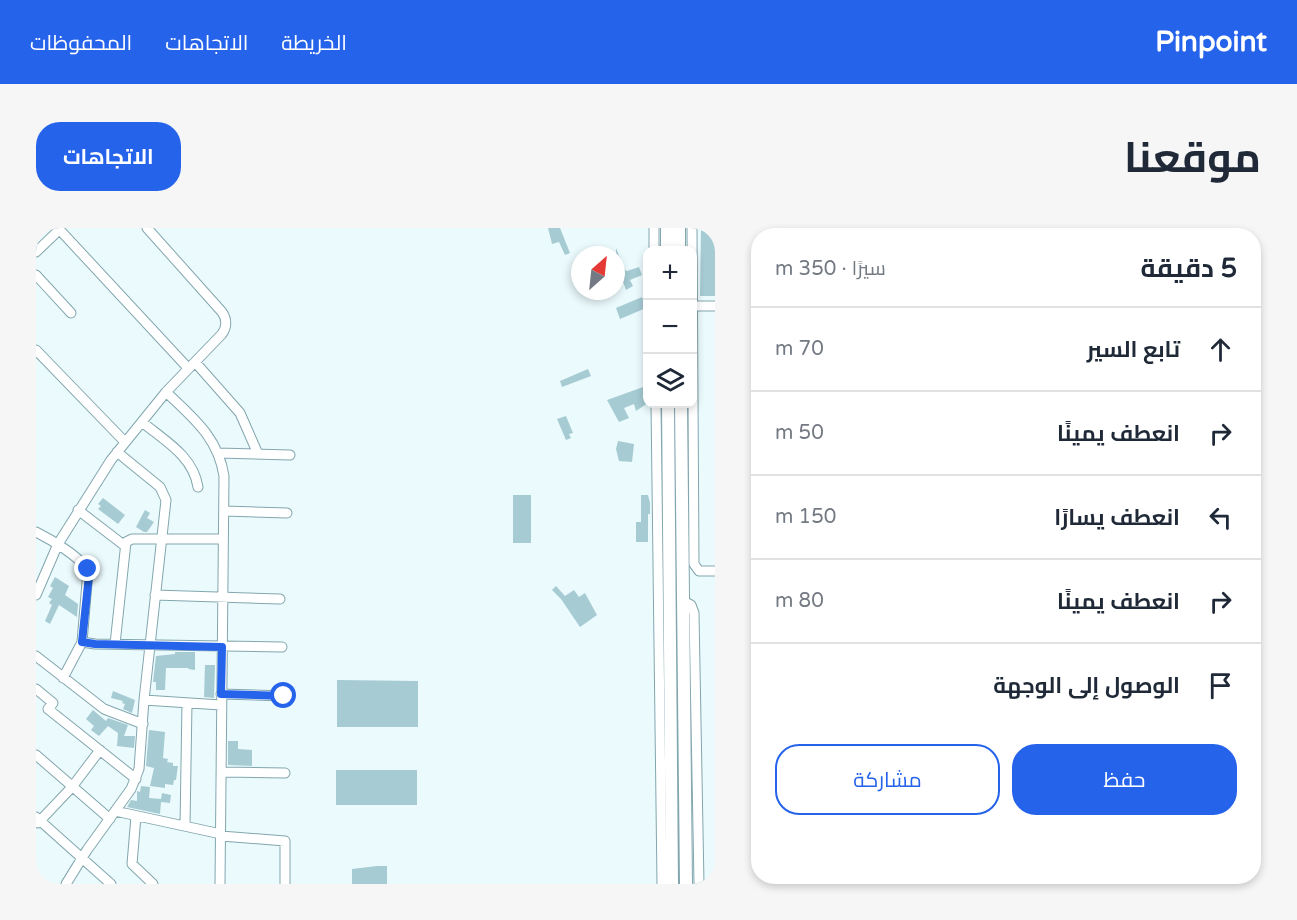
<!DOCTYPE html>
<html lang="ar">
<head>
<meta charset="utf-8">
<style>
  :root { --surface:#fff; --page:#f6f6f7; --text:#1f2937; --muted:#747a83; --line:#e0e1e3; --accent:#2563eb }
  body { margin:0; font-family:"Varela Round",Cairo,sans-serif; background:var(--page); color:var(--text); direction:rtl }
  .controls { position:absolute; right:18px; top:18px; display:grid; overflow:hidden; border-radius:12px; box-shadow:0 3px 9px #0003 }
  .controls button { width:54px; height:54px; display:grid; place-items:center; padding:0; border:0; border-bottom:2px solid var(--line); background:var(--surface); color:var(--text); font:30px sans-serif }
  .compass { position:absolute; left:535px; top:18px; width:54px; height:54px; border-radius:50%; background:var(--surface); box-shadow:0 3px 9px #0003; rotate:27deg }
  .stop { position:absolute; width:18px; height:18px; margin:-14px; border:4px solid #2563eb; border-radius:50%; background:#fff }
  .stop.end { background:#2563eb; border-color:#fff; box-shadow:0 2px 6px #0008 }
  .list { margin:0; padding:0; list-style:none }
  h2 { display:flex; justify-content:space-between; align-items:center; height:78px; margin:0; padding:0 24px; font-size:26px }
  h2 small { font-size:20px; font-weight:400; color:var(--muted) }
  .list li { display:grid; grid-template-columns:39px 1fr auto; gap:18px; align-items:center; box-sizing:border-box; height:84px; padding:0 24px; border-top:2px solid var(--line) }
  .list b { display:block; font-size:22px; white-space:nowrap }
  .list em { font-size:20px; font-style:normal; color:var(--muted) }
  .actions { display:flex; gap:12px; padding:18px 24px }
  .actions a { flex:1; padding:14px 0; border:2px solid var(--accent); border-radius:24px; text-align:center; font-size:21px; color:var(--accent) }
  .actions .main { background:var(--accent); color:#fff }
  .icon { flex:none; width:33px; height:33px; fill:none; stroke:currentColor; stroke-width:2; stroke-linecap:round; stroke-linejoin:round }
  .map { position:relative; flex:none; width:679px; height:656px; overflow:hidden; direction:ltr; border-radius:24px }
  header { display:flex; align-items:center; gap:36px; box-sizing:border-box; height:84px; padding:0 30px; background:var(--accent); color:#fff }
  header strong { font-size:28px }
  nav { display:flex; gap:33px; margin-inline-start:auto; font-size:21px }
  .intro { display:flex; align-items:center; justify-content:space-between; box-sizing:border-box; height:144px; padding:0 36px }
  h1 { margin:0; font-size:42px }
  .button { padding:15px 27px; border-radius:24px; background:var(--accent); color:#fff; font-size:21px; font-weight:700 }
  main { display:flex; gap:36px; padding:0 36px }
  aside { flex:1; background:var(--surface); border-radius:24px; box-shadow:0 3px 9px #0003 }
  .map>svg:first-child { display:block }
  .building { fill:#a6cbd3 }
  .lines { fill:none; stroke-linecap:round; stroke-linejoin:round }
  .minor-casing { stroke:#82a6ae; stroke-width:11 }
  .major-casing { stroke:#82a6ae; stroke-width:14 }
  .minor { stroke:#fff; stroke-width:9 }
  .major { stroke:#fff; stroke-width:12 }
  .route { stroke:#2563eb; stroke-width:8 }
</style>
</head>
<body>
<header>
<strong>Pinpoint</strong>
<nav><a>الخريطة</a><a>الاتجاهات</a><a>المحفوظات</a></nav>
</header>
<div class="intro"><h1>موقعنا</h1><a class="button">الاتجاهات</a></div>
<main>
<aside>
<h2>5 دقيقة<small>سيرًا · 350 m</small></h2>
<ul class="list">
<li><svg class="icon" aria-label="ahead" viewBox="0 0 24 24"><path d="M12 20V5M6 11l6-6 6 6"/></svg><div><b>تابع السير</b></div><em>70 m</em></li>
<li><svg class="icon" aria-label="right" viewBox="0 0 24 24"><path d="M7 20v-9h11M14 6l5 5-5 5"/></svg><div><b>انعطف يمينًا</b></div><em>50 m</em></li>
<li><svg class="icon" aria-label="left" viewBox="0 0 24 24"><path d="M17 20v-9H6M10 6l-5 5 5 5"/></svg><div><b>انعطف يسارًا</b></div><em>150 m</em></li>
<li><svg class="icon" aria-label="right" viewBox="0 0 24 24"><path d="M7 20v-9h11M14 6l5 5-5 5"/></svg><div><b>انعطف يمينًا</b></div><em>80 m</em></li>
<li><svg class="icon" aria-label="arrive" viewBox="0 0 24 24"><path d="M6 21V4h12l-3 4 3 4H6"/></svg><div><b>الوصول إلى الوجهة</b></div></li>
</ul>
<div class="actions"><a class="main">حفظ</a><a>مشاركة</a></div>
</aside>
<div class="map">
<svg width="679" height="656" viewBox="0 0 679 656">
  <rect width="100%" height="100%" fill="#ebfafd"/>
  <!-- building -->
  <path class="building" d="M512,0H524L534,25L529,27L523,14L516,16Z
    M665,0H679V68H664Z
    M580,20L589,42L591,43L603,39L606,47L594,52L597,58L590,62L582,40H580Z
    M606,69L610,80L584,91L580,80Z
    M552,141L555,148L526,159L524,153Z
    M610,158L612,167L609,168L612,175L600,183L598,176L588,180L593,190L583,194L571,172Z
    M530,188L537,205L533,206L535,210L530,212L521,191Z
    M582,213L598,216L596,234L583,233L580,221Z
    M477,267H495V315H477Z
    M605,267H612L614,275V286H612V314H600V294H605Z
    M67,270L89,287L82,296L62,281L65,278L62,276Z
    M109,282L114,285L111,290L118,294L111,304H108L100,299Z
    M19,349L33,358L29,367L42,376L41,389L23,377L14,396L9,393L16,377L13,375L16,371L12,369L17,360L14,358Z
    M520,358L529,368L538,362L543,369L549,365L561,387L544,399L525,371L516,362Z
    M139,424H159V442L152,441L153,440H130L129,462H120V454H117L120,428L139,426Z
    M169,437H179L178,470L168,469Z
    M301,452L382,453V499H301Z
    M77,463L99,472L96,485L87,481L89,476L86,475L87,473L75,470Z
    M57,482L70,493L72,490L92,497L88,508H99L98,520L81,518L82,505L72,498L63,508L55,502L58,498L50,491Z
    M113,502L129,504L127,530L132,531L131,534L137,535V538H142L140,552H138L137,557L129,556V560L114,558L118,540L110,538Z
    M192,513H202V521L216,522V538L192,537Z
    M300,542H381V577H300Z
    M105,558L114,559L113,570L125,571L126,565L135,567L134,575L125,574L124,586L91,579L95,572L101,573V563L104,564Z
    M341,638H351V656H316V641Z"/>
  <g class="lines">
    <!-- minor casing -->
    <g class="minor-casing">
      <path id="minor" d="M22,0L152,140
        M618,0V22
        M656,0L658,336L663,343H679
        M0,24L23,2
        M0,47L35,85
        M657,78H679
        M0,122L89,214
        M159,134L204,185L222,226
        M130,164C157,190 182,209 188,248L184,656
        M620,176L626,656
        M106,194C129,213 157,228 162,259
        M182,225L254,227
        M42,282L89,318
        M188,283L251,285
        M0,304C14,311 45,329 52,343L46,414L27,450
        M0,367L22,316L75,232L130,164L186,106C191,99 191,91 186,84L111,0
        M119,367L244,371
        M647,373L655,377L658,385L663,656
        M46,414L59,416L246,419
        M79,416L90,314L96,311H187
        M0,428L68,481L107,496
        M0,461L17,475L12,481L100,551
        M185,466L248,468
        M108,472L185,477
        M0,527L74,591
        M185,544L249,545
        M79,583L185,606
        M100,588L96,636L117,656
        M0,589L75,656
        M2,595L36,559L64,522
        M149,598L151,475
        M185,608L249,613V656
        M30,656L51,622L95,561L103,541L108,472L130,272L124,259L81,224"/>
    </g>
    <!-- major casing -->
    <g class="major-casing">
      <path id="major" d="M631,0V22
        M643,0V22
        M632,176L636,656
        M645,176L650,656"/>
    </g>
    <!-- minor -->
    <use href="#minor" class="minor"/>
    <!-- major -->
    <use href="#major" class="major"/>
  </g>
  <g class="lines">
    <!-- route -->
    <path class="route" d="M52,341L53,347L46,414L59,416L186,419L185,466L248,468"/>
  </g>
</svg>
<div class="controls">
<button>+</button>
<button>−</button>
<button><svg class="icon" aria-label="layers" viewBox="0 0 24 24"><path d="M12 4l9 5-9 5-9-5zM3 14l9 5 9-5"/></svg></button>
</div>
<svg class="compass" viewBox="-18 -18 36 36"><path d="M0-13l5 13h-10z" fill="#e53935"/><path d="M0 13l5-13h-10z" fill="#747a83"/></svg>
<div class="stop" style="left:248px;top:468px"></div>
<div class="stop end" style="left:52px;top:341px"></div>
</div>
</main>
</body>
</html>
